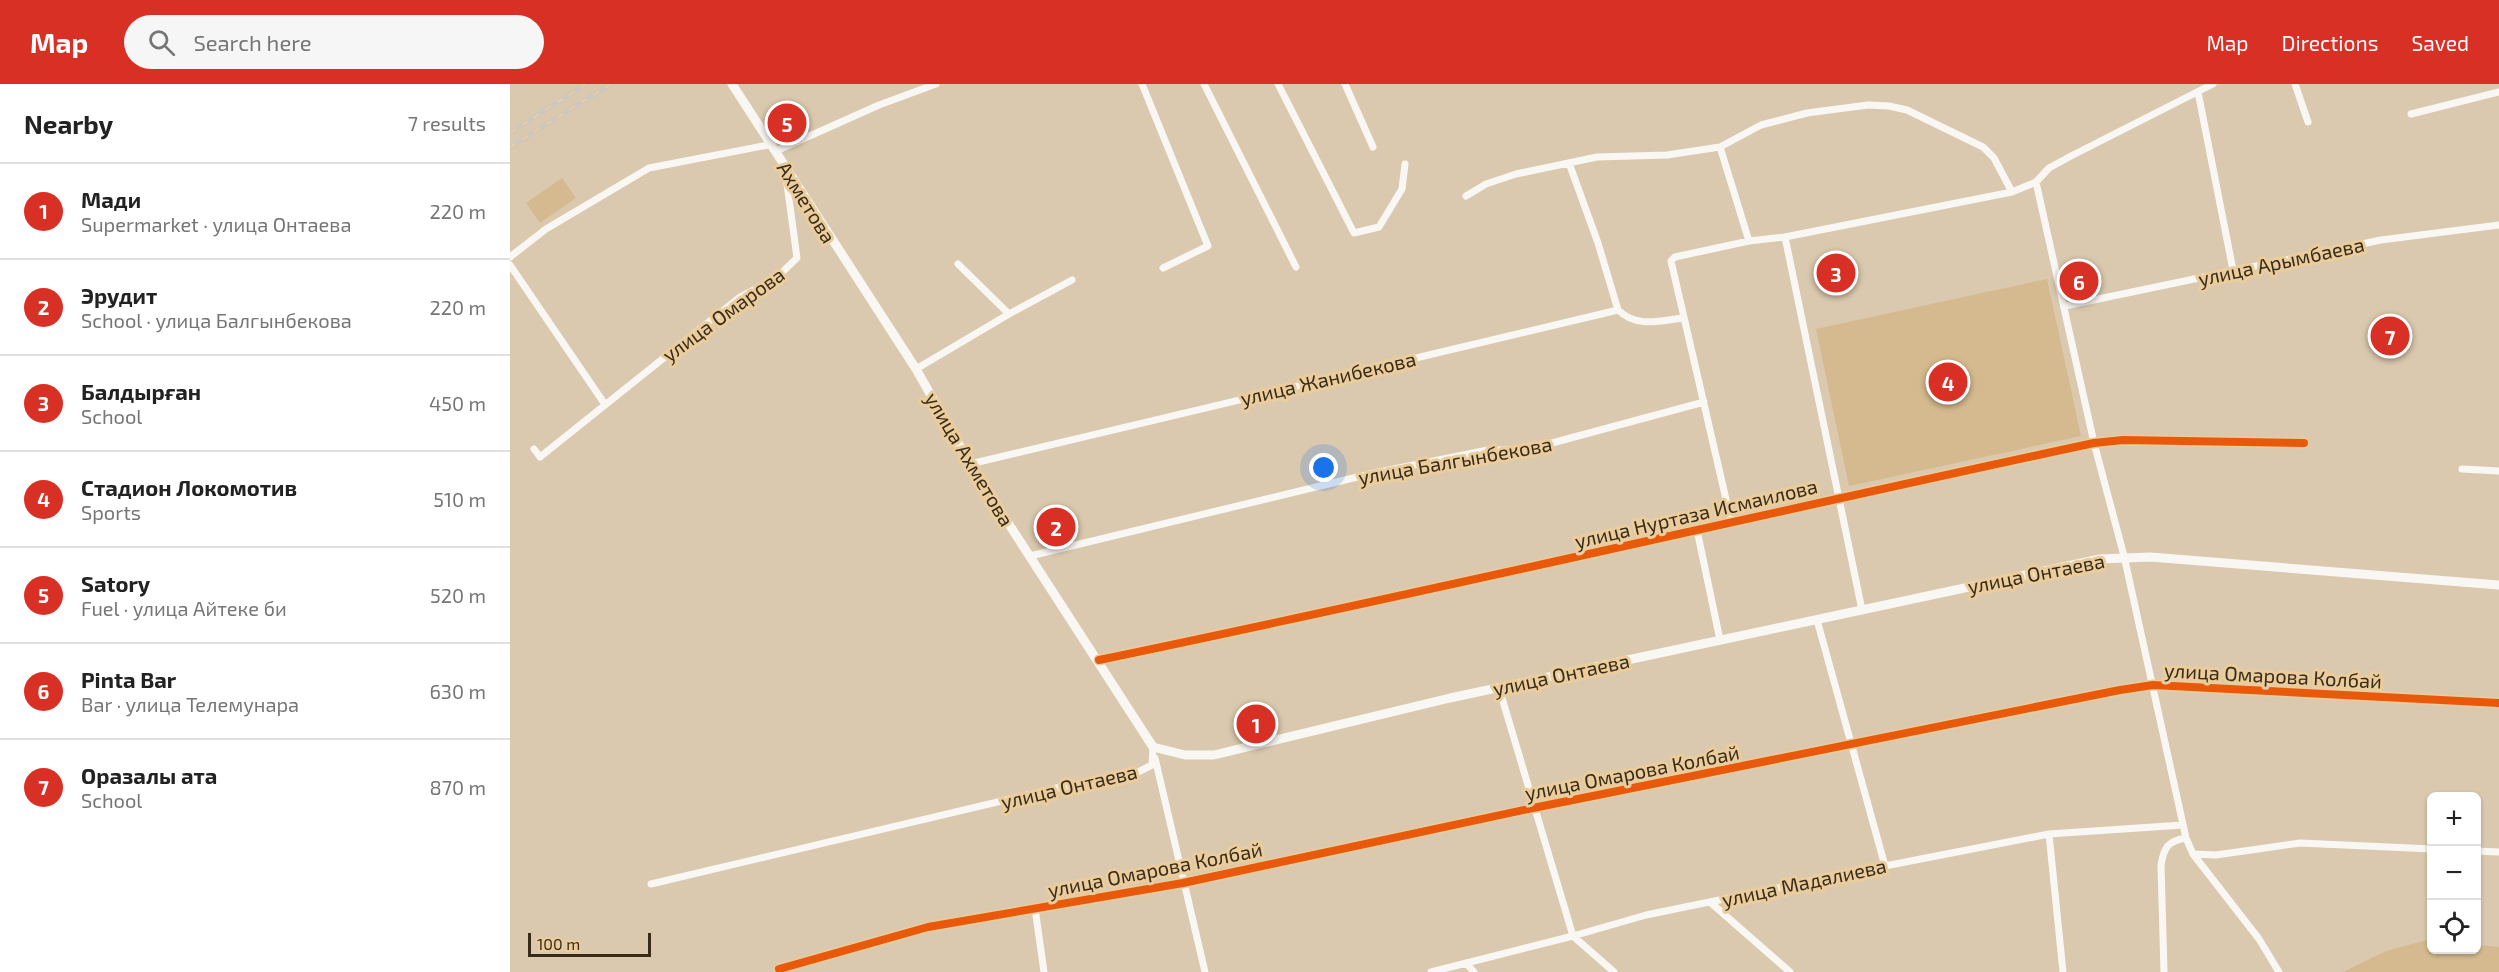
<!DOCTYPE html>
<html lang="en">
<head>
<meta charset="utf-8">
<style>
  :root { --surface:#fff; --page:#f6f6f6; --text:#222; --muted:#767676; --line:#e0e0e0; --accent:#d93025 }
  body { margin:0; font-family:"Exo 2",sans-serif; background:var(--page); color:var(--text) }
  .controls { position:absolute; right:18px; bottom:18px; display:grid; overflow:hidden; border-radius:9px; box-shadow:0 2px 4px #0004 }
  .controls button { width:54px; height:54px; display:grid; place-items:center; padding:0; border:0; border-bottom:2px solid var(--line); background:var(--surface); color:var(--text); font:30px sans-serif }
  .scale { position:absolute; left:18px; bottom:15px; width:123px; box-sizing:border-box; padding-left:6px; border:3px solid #382c19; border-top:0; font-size:16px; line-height:21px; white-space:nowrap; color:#382c19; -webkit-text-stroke:4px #ebcd9d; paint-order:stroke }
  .you { position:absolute; left:814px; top:384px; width:21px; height:21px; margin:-15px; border:4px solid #fff; border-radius:50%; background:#1a73e8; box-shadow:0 0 0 9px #1a73e833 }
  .badge { display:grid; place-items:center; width:39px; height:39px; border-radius:50%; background:var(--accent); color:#fff; font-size:20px; font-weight:700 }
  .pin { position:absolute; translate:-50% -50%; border:3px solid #fff; box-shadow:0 2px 6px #0006 }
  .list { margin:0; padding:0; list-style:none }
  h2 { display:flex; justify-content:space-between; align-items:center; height:78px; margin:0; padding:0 24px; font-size:26px }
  h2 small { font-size:20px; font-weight:400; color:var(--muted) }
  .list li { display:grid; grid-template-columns:39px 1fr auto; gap:18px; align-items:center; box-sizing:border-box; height:96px; padding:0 24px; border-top:2px solid var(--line) }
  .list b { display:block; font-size:22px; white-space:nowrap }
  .list p { margin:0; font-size:20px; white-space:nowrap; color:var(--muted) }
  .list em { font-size:20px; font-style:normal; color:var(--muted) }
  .icon { flex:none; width:33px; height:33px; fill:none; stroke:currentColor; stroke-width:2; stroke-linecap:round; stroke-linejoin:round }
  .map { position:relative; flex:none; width:1989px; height:888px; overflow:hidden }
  header { display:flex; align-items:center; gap:36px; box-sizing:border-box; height:84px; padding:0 30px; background:var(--accent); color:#fff }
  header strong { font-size:28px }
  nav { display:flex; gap:33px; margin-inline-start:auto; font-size:21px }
  .search { width:420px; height:54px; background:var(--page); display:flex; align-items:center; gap:15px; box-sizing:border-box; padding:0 21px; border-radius:33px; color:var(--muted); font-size:22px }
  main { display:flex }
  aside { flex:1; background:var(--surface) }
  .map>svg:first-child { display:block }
  .green { fill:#d5ba8f }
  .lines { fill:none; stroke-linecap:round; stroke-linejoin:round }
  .minor { stroke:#f9f7f3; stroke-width:7 }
  .secondary { stroke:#f9f7f3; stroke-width:9 }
  .rail-casing { stroke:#ccc7c0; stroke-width:4.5 }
  .rail { stroke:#ebcd9d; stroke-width:2; stroke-dasharray:7; stroke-linecap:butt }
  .cycleway-casing { stroke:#ebcd9d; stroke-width:11 }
  .cycleway { stroke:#e8590c; stroke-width:8 }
  .labels { text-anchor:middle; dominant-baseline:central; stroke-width:6; stroke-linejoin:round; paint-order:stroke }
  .street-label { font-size:20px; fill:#382c19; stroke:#ebcd9d }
</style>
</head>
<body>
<header>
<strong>Map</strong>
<div class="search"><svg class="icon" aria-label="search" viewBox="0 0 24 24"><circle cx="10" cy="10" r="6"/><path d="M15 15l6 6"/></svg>Search here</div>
<nav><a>Map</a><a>Directions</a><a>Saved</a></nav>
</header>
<main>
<aside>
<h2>Nearby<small>7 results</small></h2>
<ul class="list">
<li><span class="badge">1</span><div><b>Мади</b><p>Supermarket · улица Онтаева</p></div><em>220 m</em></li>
<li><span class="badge">2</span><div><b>Эрудит</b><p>School · улица Балгынбекова</p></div><em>220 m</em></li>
<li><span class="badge">3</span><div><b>Балдырған</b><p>School</p></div><em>450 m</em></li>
<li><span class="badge">4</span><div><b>Стадион Локомотив</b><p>Sports</p></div><em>510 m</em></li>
<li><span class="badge">5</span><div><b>Satory</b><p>Fuel · улица Айтеке би</p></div><em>520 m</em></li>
<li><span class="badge">6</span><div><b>Pinta Bar</b><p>Bar · улица Телемунара</p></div><em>630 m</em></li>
<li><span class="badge">7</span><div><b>Оразалы ата</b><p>School</p></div><em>870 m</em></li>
</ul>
</aside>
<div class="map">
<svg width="1989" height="888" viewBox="0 0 1989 888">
  <rect width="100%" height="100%" fill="#dac9ae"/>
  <!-- green -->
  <path class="green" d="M52,94L66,114L30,139L16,119Z
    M1537,195L1571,352L1339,402L1306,245Z
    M1921,855L1922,866H1966L1967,861L1989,863V888H1833L1876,867Z"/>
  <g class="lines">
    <!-- minor -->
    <path class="minor" d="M632,0L698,162L653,184
      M694,0L786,183
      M768,0L844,149L869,143L892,105L895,80
      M835,0L863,63
      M1785,0L1798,38
      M1688,8L1723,186
      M1901,30L1989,8
      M1210,63L1239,157
      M266,67L369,21L426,0
      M1059,79L1088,159L1108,226
      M1526,98L1584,359L1614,472L1676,754L1683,770L1749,855L1769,888
      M956,112L976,100L1006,90L1087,73L1157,71L1210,63L1251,41L1297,29L1358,21L1379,22L1397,26L1473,63L1484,74L1502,108
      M0,173L36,145L139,84L263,60
      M448,180L499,230
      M0,181L94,319
      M1555,222L1871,156L1989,141
      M406,285L499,230L562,196
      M24,365L30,373L230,213L265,195L287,174L275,85
      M460,380L1108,226C1127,244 1149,237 1173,234
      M1952,385L1989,387
      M1221,437L1161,177L1165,173L1239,157L1275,153
      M1187,446L1210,556
      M520,472L864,389L978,366H1016L1194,318
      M1352,526L1275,153L1502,108L1526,98L1539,84L1561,72L1703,0
      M1307,536L1375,782
      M589,576C922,507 1252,430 1584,359L1613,356L1794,359
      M989,604L1063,852L1104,888
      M645,674L695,888
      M1539,750L1553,888
      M1966,767L1989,768
      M1683,770L1706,771L1790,759L1922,765
      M141,800L551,703L628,688L642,681L643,663
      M1200,818L1280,888
      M525,824L534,888
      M956,879L964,888
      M269,885L418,843L673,799L1023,724L1610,606L1643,601L1989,619
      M921,888L1063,852L1136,831L1375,782L1539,750L1673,741
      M1654,888L1651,781C1654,763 1658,757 1676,754"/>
    <!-- secondary -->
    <path class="secondary" d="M222,0L406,285L460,380L643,663L675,671H704L940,614L1590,475L1640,473L1989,501"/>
    <!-- rail casing -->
    <g class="rail-casing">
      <path id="rail" d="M0,49L76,0
        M0,63L101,0"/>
    </g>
    <!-- rail -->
    <use href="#rail" class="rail"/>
    <!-- cycleway casing -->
    <g class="cycleway-casing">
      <path id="cycleway" d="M589,576C922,507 1252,430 1584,359L1613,356L1794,359
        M269,885L418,843L673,799L1023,724L1610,606L1643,601L1989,619"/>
    </g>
    <!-- cycleway -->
    <use href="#cycleway" class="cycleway"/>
  </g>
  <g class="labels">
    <!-- street labels -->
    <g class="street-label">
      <text transform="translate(297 118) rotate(58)">Ахметова</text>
      <text transform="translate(1771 177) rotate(-12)">улица Арымбаева</text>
      <text transform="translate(213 230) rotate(-36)">улица Омарова</text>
      <text transform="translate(818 294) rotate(-13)">улица Жанибекова</text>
      <text transform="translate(460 375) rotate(59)">улица Ахметова</text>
      <text transform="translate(945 376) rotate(-10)">улица Балгынбекова</text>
      <text transform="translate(1186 429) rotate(-13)">улица Нуртаза Исмаилова</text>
      <text transform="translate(1526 489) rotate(-11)">улица Онтаева</text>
      <text transform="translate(1051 590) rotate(-12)">улица Онтаева</text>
      <text transform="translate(1763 591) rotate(3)">улица Омарова Колбай</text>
      <text transform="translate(1122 688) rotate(-11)">улица Омарова Колбай</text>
      <text transform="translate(559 702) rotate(-13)">улица Онтаева</text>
      <text transform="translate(645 785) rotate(-11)">улица Омарова Колбай</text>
      <text transform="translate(1294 798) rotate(-12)">улица Мадалиева</text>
    </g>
  </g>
</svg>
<div class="controls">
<button>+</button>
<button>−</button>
<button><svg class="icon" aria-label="locate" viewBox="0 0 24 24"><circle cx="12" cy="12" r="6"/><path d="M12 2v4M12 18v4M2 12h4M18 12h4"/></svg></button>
</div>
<div class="scale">100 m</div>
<div class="you"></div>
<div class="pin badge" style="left:746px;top:640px">1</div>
<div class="pin badge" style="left:546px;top:443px">2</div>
<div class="pin badge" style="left:1326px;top:189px">3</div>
<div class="pin badge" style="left:1438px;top:298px">4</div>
<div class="pin badge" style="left:277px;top:39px">5</div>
<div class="pin badge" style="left:1569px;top:197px">6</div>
<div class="pin badge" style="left:1880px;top:252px">7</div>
</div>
</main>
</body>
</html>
